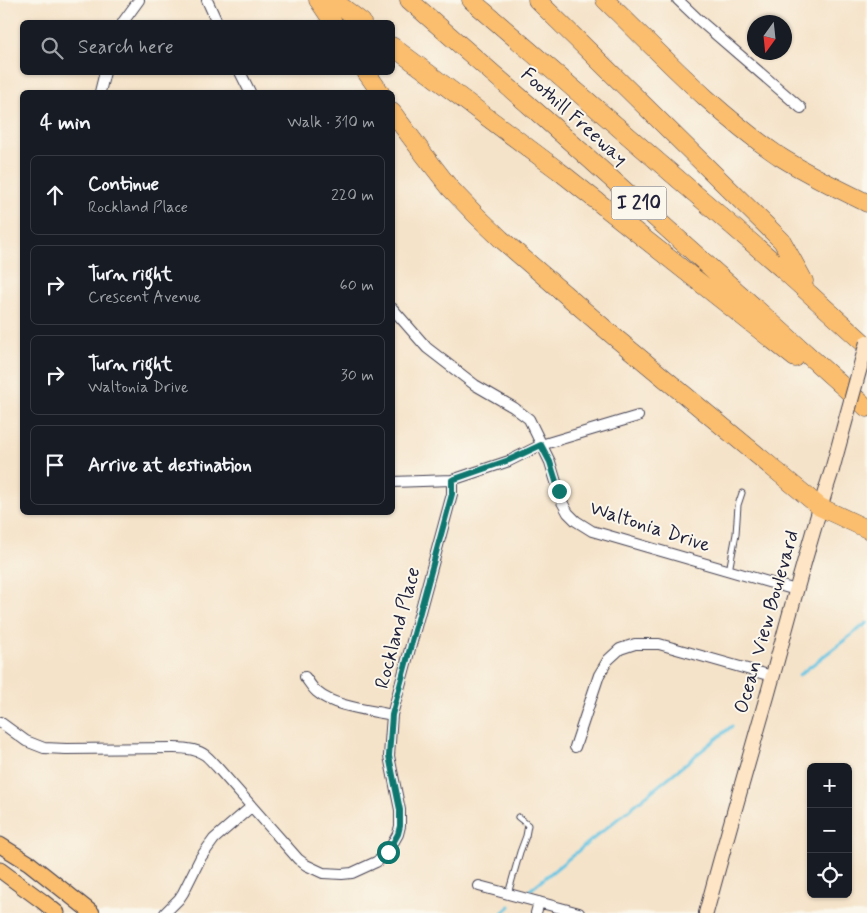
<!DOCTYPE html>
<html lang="en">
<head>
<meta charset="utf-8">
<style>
  :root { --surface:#171b24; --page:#242831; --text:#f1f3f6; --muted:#9ea1a6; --line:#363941 }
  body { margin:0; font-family:Mynerve,sans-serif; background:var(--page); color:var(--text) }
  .controls { position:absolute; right:15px; bottom:15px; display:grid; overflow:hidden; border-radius:8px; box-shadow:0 1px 4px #0004 }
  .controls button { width:45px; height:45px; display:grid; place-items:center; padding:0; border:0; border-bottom:1px solid var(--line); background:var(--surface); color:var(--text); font:25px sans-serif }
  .compass { position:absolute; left:747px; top:15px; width:45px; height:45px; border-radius:50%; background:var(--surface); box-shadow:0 1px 4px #0004; rotate:195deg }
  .stop { position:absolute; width:15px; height:15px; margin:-11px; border:4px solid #0f766e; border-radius:50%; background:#fff }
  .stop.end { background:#0f766e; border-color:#fff; box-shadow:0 1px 5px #0008 }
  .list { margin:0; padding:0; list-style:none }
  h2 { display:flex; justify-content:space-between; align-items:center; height:65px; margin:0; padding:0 20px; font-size:21px }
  h2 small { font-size:16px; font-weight:400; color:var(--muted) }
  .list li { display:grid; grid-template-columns:32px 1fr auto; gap:15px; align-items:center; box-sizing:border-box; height:80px; margin:0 10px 10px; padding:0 10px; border:1px solid var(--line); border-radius:8px }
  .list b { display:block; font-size:19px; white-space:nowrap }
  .list p { margin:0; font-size:16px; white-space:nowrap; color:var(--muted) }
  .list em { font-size:16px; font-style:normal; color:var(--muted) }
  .icon { flex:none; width:28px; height:28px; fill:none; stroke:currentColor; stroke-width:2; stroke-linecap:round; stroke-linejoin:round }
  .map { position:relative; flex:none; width:867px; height:913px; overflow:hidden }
  .search { position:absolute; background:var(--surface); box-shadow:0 1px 4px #0004; left:20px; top:20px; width:375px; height:55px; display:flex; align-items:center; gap:12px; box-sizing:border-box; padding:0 18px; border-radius:8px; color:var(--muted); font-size:19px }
  .panel { position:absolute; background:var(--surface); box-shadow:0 1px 4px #0004; left:20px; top:90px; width:375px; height:425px; border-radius:8px }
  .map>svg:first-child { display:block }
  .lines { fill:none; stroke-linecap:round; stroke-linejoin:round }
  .stream { stroke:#65c5e3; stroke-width:3 }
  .service-casing { stroke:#423f50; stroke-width:7 }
  .minor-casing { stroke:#423f50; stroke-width:12 }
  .secondary-casing { stroke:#423f50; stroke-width:16 }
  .primary-casing { stroke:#423f50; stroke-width:17 }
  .motorway-casing { stroke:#423f50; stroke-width:19 }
  .service { stroke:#fff; stroke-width:5 }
  .minor { stroke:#fff; stroke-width:10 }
  .secondary { stroke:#fde5c5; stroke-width:14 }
  .primary { stroke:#fbbe6e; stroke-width:15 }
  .motorway { stroke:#fbbe6e; stroke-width:18 }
  .secondary-bridge-casing { stroke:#423f50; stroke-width:16; stroke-linecap:butt }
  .secondary-bridge { stroke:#fde5c5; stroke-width:14 }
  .route { stroke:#0f766e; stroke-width:6 }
  .labels { text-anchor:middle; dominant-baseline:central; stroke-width:4; stroke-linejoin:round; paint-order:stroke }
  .shield { fill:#fbf7ec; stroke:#636270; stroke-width:1 }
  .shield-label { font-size:19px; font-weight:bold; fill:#22223b }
  .street-label { font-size:20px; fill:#22223b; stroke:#fbf7ec }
</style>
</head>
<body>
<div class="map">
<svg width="867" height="913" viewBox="0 0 867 913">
  <rect width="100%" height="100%" fill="#fbf7ec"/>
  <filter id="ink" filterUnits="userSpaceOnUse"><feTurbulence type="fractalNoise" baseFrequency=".02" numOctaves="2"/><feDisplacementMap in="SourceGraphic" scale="10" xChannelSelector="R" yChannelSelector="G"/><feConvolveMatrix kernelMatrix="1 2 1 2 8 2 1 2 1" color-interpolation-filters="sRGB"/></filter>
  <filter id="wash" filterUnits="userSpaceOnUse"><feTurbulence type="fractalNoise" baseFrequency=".0096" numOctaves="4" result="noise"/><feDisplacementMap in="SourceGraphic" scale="20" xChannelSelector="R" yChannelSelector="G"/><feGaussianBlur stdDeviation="1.12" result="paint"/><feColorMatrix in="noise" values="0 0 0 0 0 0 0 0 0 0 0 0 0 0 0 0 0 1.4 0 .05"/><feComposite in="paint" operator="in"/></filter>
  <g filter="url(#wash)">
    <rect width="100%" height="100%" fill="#f5e3c9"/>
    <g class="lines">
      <!-- stream -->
      <path class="stream" d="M799,675L867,623
        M530,890L732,726
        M502,913L510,906"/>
    </g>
  </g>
  <g filter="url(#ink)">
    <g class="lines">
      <!-- service casing -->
      <g class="service-casing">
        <path id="service" d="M729,571L736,534L738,505L742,493
          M508,894L520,852L526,836L528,825L518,817"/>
      </g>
      <!-- minor casing -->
      <g class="minor-casing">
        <path id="minor" d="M207,0L217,22
          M678,0L699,20L801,108
          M123,22L139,0
          M240,72L250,92
          M100,92L105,72
          M392,308L427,348L475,385L513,407L529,419L550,462L562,502L568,513L576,521L592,531L606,535L796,590
          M392,482L452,480L509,461L541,445L638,416
          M305,677C309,682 312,688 317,692C334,707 370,710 392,715
          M0,722L26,741L44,748L66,749L174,748C184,748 197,749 205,755C209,758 213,763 217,767L298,859L306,865L323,873L342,874L352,873L376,862L382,858L388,852L398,834L400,826V810L389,756L392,715L452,494V480
          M575,747L599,675L608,660L620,649L635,644H659L772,676
          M479,886L579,913
          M165,913L179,899L183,893L201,857L214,839L251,807
          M536,913L539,902"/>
      </g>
      <!-- secondary casing -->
      <g class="secondary-casing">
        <path id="secondary" d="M706,913C726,839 747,766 768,693C789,618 808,543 832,470"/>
      </g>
      <!-- primary casing -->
      <g class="primary-casing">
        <path id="primary" d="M0,845L29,863L92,913
          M0,870L42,901L57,913"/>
      </g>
      <!-- motorway casing -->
      <g class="motorway-casing">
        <path id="motorway" d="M318,0L333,22
          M333,0L362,22
          M409,0L546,120L867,408
          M471,0L781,268L867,346
          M537,0L782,241L804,281
          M605,0C661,54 714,112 779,156C807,174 837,188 867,203
          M392,46L559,171L795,358
          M366,72L380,92
          M392,112L422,152L450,188L476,215L501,239L617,339L820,507L867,529"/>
      </g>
      <!-- service -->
      <use href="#service" class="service"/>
      <!-- minor -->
      <use href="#minor" class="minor"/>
      <!-- secondary -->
      <use href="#secondary" class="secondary"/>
      <!-- primary -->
      <use href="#primary" class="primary"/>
      <!-- motorway -->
      <use href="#motorway" class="motorway"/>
      <!-- secondary-bridge casing -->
      <g class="secondary-bridge-casing">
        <path id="secondary-bridge" d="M832,470L867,342"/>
      </g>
      <!-- secondary-bridge -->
      <use href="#secondary-bridge" class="secondary-bridge"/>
    </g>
  </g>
  <g class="lines" filter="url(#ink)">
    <!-- route -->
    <path class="route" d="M388,852L398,834L400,826V810L389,756L392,715L452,494V480L509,460L541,445L550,462L559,491"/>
  </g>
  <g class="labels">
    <!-- shield labels -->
    <rect class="shield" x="611.5" y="186.5" width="55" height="33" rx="4"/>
    <g class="shield-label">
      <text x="639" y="203">I 210</text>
    </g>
    <!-- street labels -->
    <g class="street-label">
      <text transform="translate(574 117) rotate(42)">Foothill Freeway</text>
      <text transform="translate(650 527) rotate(18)">Waltonia Drive</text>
      <text transform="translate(767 622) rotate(-74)">Ocean View Boulevard</text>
      <text transform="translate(398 628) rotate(-75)">Rockland Place</text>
    </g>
  </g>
</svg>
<div class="controls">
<button>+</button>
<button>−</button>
<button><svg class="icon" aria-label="locate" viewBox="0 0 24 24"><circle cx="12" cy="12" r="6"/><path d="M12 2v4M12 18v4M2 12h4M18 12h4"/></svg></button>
</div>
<svg class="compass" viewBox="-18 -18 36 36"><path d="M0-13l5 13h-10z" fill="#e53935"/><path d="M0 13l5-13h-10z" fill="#9ea1a6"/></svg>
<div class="stop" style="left:388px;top:852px"></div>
<div class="stop end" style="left:559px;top:491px"></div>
<div class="search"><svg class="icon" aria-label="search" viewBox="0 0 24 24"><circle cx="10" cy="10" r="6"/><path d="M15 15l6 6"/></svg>Search here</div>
<section class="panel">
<h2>4 min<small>Walk · 310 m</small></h2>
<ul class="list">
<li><svg class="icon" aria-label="ahead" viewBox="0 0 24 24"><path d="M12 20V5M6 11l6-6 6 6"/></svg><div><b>Continue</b><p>Rockland Place</p></div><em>220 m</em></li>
<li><svg class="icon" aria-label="right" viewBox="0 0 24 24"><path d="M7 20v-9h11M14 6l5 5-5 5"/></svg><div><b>Turn right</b><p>Crescent Avenue</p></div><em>60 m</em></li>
<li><svg class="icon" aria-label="right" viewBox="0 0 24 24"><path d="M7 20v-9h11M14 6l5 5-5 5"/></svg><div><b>Turn right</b><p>Waltonia Drive</p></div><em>30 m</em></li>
<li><svg class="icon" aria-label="arrive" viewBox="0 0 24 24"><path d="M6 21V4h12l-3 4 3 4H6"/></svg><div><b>Arrive at destination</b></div></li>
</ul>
</section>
</div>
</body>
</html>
